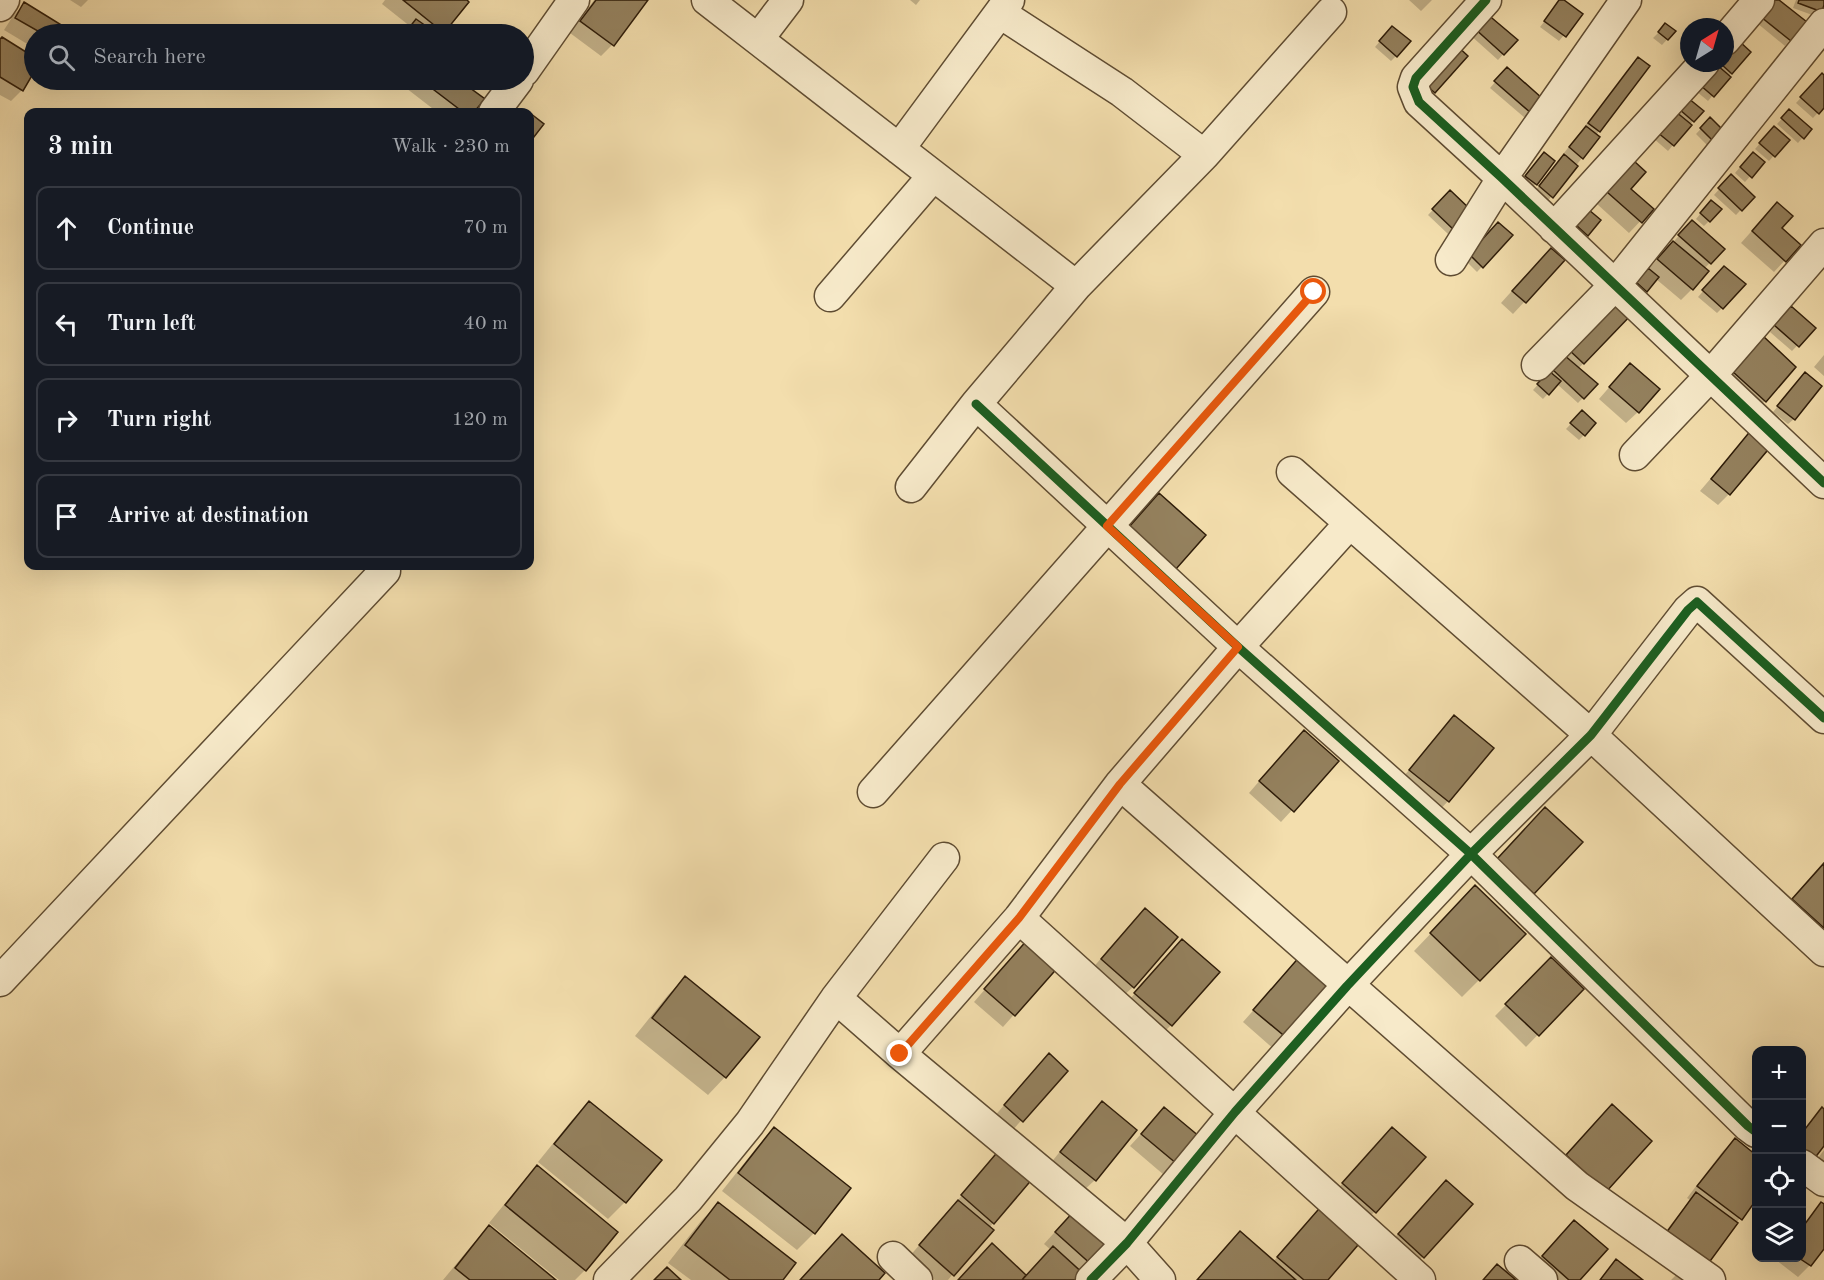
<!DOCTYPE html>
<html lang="en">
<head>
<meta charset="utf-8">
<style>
  :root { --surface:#171b24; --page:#20242c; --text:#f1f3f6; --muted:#9ea1a6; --line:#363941 }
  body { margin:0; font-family:"Old Standard TT",serif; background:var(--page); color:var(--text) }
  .controls { position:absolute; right:18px; bottom:18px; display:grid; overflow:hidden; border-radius:12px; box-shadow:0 6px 24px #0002 }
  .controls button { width:54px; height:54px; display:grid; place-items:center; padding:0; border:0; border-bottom:2px solid var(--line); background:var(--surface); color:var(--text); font:30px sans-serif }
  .compass { position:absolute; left:1680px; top:18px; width:54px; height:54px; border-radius:50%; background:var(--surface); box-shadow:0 6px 24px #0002; rotate:37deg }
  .stop { position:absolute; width:18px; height:18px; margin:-14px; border:4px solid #ea580c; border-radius:50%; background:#fff }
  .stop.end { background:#ea580c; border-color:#fff; box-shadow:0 2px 6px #0008 }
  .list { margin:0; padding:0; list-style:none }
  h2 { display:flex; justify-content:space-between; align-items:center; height:78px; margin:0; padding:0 24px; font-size:26px }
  h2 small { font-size:20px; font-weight:400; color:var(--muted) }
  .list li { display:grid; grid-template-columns:39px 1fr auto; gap:18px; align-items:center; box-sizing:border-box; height:84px; margin:0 12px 12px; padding:0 12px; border:2px solid var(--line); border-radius:12px }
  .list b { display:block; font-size:22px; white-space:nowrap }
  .list em { font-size:20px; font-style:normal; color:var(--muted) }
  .icon { flex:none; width:33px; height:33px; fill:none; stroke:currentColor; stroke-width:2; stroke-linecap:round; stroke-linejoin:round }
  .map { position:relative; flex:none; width:1824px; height:1280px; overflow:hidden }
  .search { position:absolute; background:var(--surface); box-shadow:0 6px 24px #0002; left:24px; top:24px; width:510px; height:66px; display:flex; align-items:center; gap:15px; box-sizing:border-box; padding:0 21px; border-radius:33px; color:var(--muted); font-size:22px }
  .panel { position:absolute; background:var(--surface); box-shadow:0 6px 24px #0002; left:24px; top:108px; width:510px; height:462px; border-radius:12px }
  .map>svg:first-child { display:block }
  .shadow { fill:#0003 }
  .building { fill:#94815e; stroke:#2e1c09; stroke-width:1.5 }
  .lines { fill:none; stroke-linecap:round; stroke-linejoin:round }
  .minor-casing { stroke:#5f4c32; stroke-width:33 }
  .minor { stroke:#f7eaca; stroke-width:30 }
  .cycleway-casing { stroke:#f7eaca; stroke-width:13 }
  .cycleway { stroke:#1b5e20; stroke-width:9 }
  .route { stroke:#ea580c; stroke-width:8 }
</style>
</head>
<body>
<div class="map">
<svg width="1824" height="1280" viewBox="0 0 1824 1280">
  <rect width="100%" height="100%" fill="#f3dead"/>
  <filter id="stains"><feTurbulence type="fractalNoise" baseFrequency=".00333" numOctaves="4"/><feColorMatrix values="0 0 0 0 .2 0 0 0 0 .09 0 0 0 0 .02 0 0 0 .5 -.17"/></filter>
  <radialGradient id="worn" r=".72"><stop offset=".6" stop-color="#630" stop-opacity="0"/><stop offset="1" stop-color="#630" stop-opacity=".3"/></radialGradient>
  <!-- shadow -->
  <path class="shadow" d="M70,0H88L81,7Z
    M385,0H465L441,34H405L411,27L382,4Z
    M594,0H646L612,45L601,56L570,33Z
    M910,0H920L916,5Z
    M1409,0H1432L1421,11Z
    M1561,0L1581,14L1559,41L1540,27Z
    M1777,0L1804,22L1785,46L1757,23Z
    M1796,0H1824L1815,16L1793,8Z
    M24,4L74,34H34V48L4,30L13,16Z
    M1486,15L1516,40L1498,60L1469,34Z
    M1666,25L1674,32L1662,45L1653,38Z
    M1387,33L1396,56L1391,61L1375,47Z
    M2,38L34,58V69L22,90L11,101L0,95V40Z
    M1749,52L1708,101L1696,91L1721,63H1725V58Z
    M1639,59L1599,131L1582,158L1547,202L1534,192L1566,154L1564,153L1578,135L1627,70Z
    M1502,74L1541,99L1525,118L1490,88Z
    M1822,75L1824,77V106L1813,118L1796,103Z
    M413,80H457L483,99L473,112H437L406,88Z
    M1683,105L1693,121L1668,151L1653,138Z
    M1789,111L1810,129L1798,143L1777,124Z
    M1710,119L1721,130L1707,145L1696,134Z
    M1769,133L1788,140L1769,161L1755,149Z
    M1538,159L1536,184L1530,189L1521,182Z
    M1747,159L1763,162L1745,182L1735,173Z
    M1623,174L1629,189L1651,210L1629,233L1597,204Z
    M1731,176L1753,197L1736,215L1714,195Z
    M1450,192L1470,211L1448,234L1428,215Z
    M1706,207L1709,221L1704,226L1696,219Z
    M1766,215L1780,228L1785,260L1774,272L1741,243Z
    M1583,217L1587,235L1582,240L1571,231Z
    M1498,224L1511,235L1477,272L1465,260Z
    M1687,227L1723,249L1704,269L1692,289L1681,300L1656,279L1640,296L1631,288Z
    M1539,261H1562L1513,314L1501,303Z
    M1719,273L1722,308L1717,313L1698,297Z
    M1615,300L1630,314L1578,369L1596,384L1578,403L1557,384L1543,399L1533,390Z
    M1786,313L1814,328L1792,351L1770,332Z
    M1763,338L1765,401L1753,412L1721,383Z
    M1824,355V376L1814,367Z
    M1619,376L1638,412L1626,423L1599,399Z
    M1799,380L1794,419L1788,424L1773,412Z
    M1582,412L1584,435L1579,440L1566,429Z
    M1741,443L1729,494L1718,505L1700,491Z
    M1454,717L1492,749L1448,801L1437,813L1399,782L1443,729Z
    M1292,743L1337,761L1281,822L1249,793Z
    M1824,864V929L1813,940L1782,911Z
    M1458,905L1479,980L1462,997L1414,951Z
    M1133,922V987L1121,998L1090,971Z
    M1018,951L1058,965L1003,1027L974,1002Z
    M1170,953L1171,1025L1160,1036L1124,1006Z
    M1551,959L1582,989L1526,1047L1495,1016Z
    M1290,969L1333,985L1275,1050L1243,1022Z
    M685,978L758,1037L725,1077L708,1095L635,1036L668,995Z
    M1037,1067L1066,1071L1010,1133L993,1118Z
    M589,1103L625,1202L608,1219L538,1162L572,1120Z
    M1102,1103L1135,1130L1095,1180L1083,1191L1050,1164L1090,1114Z
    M1164,1109L1198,1137L1164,1175L1130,1146Z
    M1822,1109L1824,1111V1144L1802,1170V1132Z
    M1600,1117L1605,1191L1555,1167Z
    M774,1129L814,1233L797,1250L722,1191L757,1147Z
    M1735,1140L1756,1157V1198L1736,1223L1655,1245L1690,1200L1687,1198L1723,1151Z
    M1381,1141L1375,1211L1364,1223L1332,1195Z
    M1006,1144L993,1223L948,1280H935L909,1257Z
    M1824,1150V1186L1804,1177Z
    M537,1167L585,1270L575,1280H559L489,1223L520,1185Z
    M1435,1193L1471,1205L1412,1268L1387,1246Z
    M718,1204L781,1280H691L668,1263L701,1221Z
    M1821,1204L1824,1206V1246L1810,1265L1798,1277L1776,1260L1778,1258H1802V1226Z
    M1313,1217L1326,1280H1197L1240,1233L1273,1262Z
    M1063,1223L1111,1244L1080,1280H959L992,1245L1026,1277L1051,1250L1044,1244Z
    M489,1227L554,1280H443L472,1245Z
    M1563,1233L1578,1280H1545L1531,1268Z
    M1676,1275L1682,1280H1671Z"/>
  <!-- building -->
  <path class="building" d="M403,0H467L469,2L444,33Z
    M596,0H648L614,46L580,21Z
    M1559,0H1564L1583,14L1566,37L1544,21Z
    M1775,0H1779L1807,22L1791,41L1761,17Z
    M1799,0H1824V5L1822,12L1798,3Z
    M24,2L76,34H43L15,18Z
    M1486,13L1518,40L1504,55L1473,27Z
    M416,19L436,33L435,34L405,33Z
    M1665,23L1676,31L1668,40L1658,32Z
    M1392,26L1411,41L1397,57L1379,41Z
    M2,37L34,57V72L23,91L0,77V39Z
    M1739,41L1751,52L1732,74L1720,63H1725V57Z
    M1454,43L1468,56L1435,93L1420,80Z
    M1638,57L1650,66L1600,132L1588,123Z
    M1717,65L1731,77L1714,97L1700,85Z
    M1507,67L1543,99L1531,113L1494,81Z
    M1822,73L1824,75V108L1819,114L1800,97Z
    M421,80H459L485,99L474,112H463Z
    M1688,98L1704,111L1694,122L1679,109Z
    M1789,109L1812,129L1804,139L1781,118Z
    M1675,111L1692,125L1674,146L1657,132Z
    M530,113L544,124L530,142Z
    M1710,117L1723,130L1713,141L1700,128Z
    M1586,126L1600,137L1583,159L1569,147Z
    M1774,126L1790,140L1775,157L1759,143Z
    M1544,152L1555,161L1537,185L1525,176Z
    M1753,152L1765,162L1752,178L1740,167Z
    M1564,154L1578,166L1553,198L1539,186Z
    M1634,161L1646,172L1631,189L1654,209L1642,223L1607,192Z
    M1731,174L1755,197L1742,211L1718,188Z
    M1450,190L1472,211L1454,230L1432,209Z
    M1711,200L1722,209L1710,222L1700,213Z
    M1777,202L1793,216L1782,228L1801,245L1786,262L1752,231Z
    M1589,210L1601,220L1588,236L1576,225Z
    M1692,220L1725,249L1711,264L1678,235Z
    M1498,222L1513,235L1483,268L1469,254Z
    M1673,241L1709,271L1693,290L1657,259Z
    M1551,248L1565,260L1526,303L1512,291Z
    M1724,266L1746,284L1723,309L1702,290Z
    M1648,268L1659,277L1647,292L1636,282Z
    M1615,298L1632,314L1584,364L1567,348Z
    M1791,306L1816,328L1799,347L1774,325Z
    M1763,336L1796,367L1766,402L1732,371Z
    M1564,355L1598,384L1584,399L1552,369Z
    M1630,363L1660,389L1639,413L1609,387Z
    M1549,371L1561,381L1549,395L1537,384Z
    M1805,372L1822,386L1795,420L1777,406Z
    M1582,410L1596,423L1585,436L1570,423Z
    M1752,429L1772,445L1730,495L1711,479Z
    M1159,493L1206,535L1176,569L1129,527Z
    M1454,715L1494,748L1449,802L1409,770Z
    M1304,730L1339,761L1294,812L1259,781Z
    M1545,807L1583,842L1534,894L1497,859Z
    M1824,863V928L1792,899Z
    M1475,885L1526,934L1480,981L1430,933Z
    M1145,908L1178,937L1134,988L1101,959Z
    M1029,938L1060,965L1015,1016L984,989Z
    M1182,939L1220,972L1172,1026L1134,993Z
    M1301,955L1335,985L1288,1039L1253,1010Z
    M1551,957L1584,989L1539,1036L1505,1004Z
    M685,976L760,1037L726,1078L652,1018Z
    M1049,1053L1068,1071L1023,1122L1004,1105Z
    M589,1101L662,1160L626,1203L554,1144Z
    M1102,1101L1137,1130L1096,1181L1060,1152Z
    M1612,1104L1652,1141L1606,1192L1566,1155Z
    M1164,1107L1200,1137L1177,1164L1141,1134Z
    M1822,1107L1824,1109V1146L1811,1163L1802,1156V1133Z
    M774,1127L851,1188L815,1234L738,1173Z
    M1392,1127L1426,1157L1376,1213L1342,1183Z
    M1735,1138L1756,1155V1200L1742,1220L1697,1186Z
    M1006,1142L1039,1171L994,1224L961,1195Z
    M537,1165L618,1232L586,1271L505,1205Z
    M1446,1180L1473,1204L1424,1258L1398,1234Z
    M1696,1192L1738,1223L1708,1264L1666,1233Z
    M958,1200L994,1230L954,1276L919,1245Z
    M718,1202L796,1263L783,1280H730L685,1245Z
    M1821,1202L1824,1204V1249L1811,1266L1799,1258H1802V1228Z
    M1324,1203L1364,1238L1328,1280H1304L1277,1257Z
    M1075,1210L1113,1244L1093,1266L1055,1232Z
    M1574,1220L1608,1249L1580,1280H1569L1542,1256Z
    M489,1225L556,1280H470L455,1268Z
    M1240,1231L1296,1280H1197Z
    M842,1234L885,1273L879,1280H800Z
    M992,1243L1026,1275L1022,1280H958Z
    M1053,1246L1086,1276L1082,1280H1022Z
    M1616,1259L1643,1280H1600Z
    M1497,1264L1516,1280H1483Z
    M667,1267L681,1280H654Z"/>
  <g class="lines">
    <!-- minor casing -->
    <g class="minor-casing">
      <path id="minor" d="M707,0L1076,286
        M1486,0L1416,78L1413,87L1419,102L1502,178L1824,483
        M0,6L4,0
        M1000,13L1122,92L1204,155
        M759,38L788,0
        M1725,40L1759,0
        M524,71L574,0
        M494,112L518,80
        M899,149L1009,0
        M1554,228L1704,63
        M1451,260L1508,169L1626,0
        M830,296L933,176
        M1537,365L1615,285L1824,24
        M976,404L1238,647L1471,854L1748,1126L1756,1132
        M1635,455L1710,376L1824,244
        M1292,472L1591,735L1824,951
        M911,487L976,404L1076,286L1204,155L1331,12
        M1120,784L1577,1186L1710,1280
        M873,792L1314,292
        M1019,918L1420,1280
        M0,981L385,571
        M836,998L900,1054
        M1802,1165L1824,1181
        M893,1257L917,1280
        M1520,1261L1542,1280
        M609,1280L688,1199L750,1123L836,998L944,858
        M1091,1280L1127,1243L1235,1112L1347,986L1471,854L1591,735L1688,610L1697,602L1824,718
        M1160,1280L1127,1243L900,1054L1019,918L1120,784L1238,647L1350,523"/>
    </g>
    <!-- minor -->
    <use href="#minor" class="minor"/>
    <!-- cycleway casing -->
    <g class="cycleway-casing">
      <path id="cycleway" d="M1486,0L1416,78L1413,87L1419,102L1502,178L1824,483
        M976,404L1238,647L1471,854L1748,1126L1756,1132
        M1091,1280L1127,1243L1235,1112L1347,986L1471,854L1591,735L1688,610L1697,602L1824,718"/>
    </g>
    <!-- cycleway -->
    <use href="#cycleway" class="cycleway"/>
  </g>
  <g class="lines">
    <!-- route -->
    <path class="route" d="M900,1054L1019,918L1120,784L1238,647L1107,526L1314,292"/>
  </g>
  <rect width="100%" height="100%" filter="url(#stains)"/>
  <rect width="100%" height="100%" fill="url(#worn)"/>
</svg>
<div class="controls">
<button>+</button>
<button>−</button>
<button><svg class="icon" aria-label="locate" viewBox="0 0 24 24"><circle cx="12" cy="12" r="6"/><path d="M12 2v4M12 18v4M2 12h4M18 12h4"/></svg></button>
<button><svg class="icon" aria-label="layers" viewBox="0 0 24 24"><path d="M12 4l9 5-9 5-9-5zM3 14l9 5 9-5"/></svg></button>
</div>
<svg class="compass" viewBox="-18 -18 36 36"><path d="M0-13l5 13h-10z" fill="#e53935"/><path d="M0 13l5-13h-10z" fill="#9ea1a6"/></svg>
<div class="stop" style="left:1314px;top:292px"></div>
<div class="stop end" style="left:900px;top:1054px"></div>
<div class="search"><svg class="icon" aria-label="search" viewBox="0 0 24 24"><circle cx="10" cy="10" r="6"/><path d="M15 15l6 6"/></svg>Search here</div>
<section class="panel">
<h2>3 min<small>Walk · 230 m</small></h2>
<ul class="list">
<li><svg class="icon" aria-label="ahead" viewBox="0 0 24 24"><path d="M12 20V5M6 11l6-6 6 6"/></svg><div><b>Continue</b></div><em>70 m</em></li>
<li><svg class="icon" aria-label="left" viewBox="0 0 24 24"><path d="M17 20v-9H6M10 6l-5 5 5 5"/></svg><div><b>Turn left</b></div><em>40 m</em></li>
<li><svg class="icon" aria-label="right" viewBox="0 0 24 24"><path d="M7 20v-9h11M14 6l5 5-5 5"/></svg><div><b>Turn right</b></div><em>120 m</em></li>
<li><svg class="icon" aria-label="arrive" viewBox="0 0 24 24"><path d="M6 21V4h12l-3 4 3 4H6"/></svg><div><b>Arrive at destination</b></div></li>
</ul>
</section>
</div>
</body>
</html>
